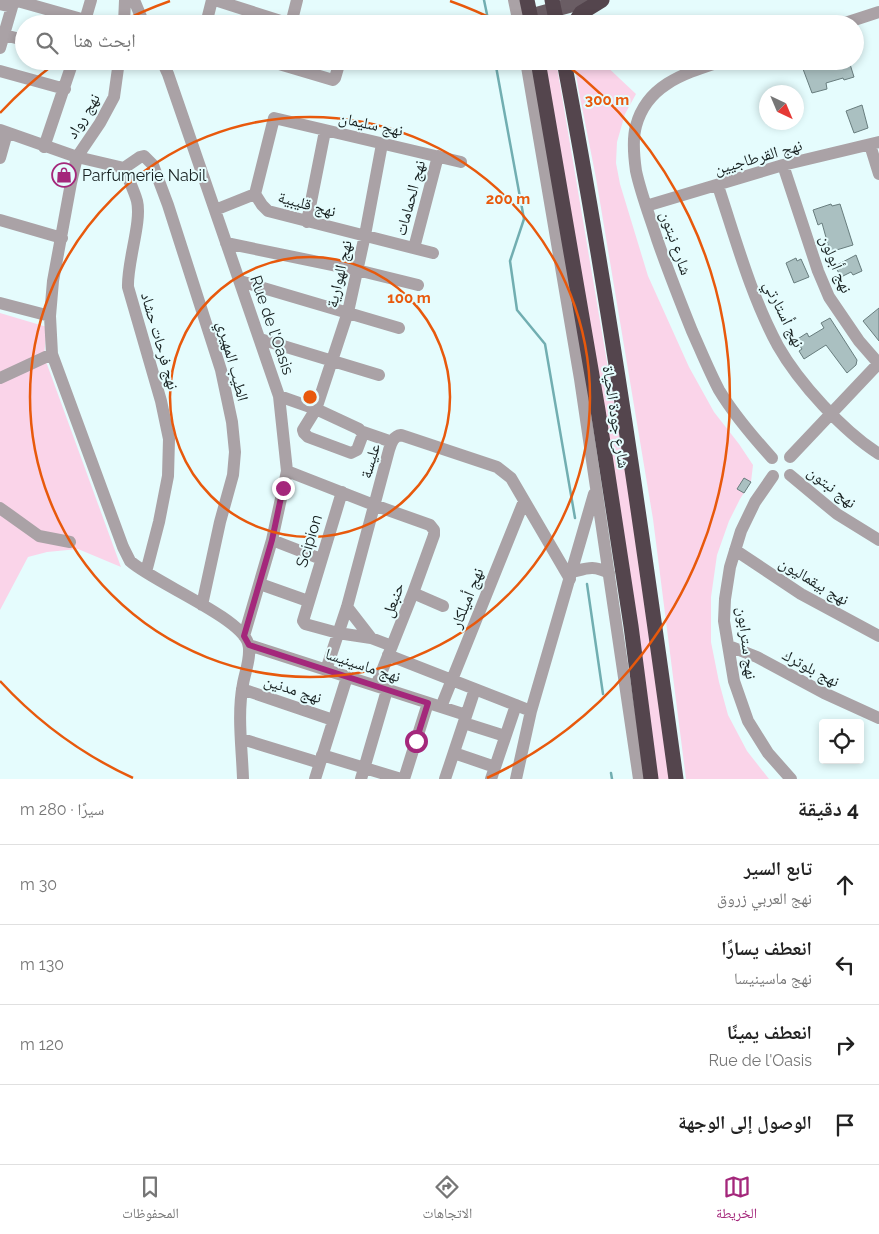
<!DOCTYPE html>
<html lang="ar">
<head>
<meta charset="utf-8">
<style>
  :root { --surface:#fff; --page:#f2f2f2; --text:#222; --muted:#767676; --line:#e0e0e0; --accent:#a4277b }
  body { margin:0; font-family:Raleway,"Noto Naskh Arabic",sans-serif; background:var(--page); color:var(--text); direction:rtl }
  .controls { position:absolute; right:15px; bottom:15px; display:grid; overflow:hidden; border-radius:5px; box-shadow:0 2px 8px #0003 }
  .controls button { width:45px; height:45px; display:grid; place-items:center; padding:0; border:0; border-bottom:1px solid var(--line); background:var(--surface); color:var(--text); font:25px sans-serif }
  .compass { position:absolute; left:759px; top:85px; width:45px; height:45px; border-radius:50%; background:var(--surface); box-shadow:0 2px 8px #0003; rotate:136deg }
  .stop { position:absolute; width:15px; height:15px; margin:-11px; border:4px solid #a4277b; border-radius:50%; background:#fff }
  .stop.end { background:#a4277b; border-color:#fff; box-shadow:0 1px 5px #0008 }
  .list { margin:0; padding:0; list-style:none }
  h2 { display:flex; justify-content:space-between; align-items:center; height:65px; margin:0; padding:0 20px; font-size:21px }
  h2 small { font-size:16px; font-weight:400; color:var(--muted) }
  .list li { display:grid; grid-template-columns:32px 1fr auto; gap:15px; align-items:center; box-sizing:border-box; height:80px; padding:0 20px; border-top:1px solid var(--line) }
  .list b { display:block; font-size:19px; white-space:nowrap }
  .list p { margin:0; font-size:16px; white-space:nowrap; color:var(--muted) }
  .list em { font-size:16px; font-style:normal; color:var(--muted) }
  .icon { flex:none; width:28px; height:28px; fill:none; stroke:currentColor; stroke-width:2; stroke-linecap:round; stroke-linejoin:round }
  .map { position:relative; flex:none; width:879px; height:779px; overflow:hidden; direction:ltr }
  .search { position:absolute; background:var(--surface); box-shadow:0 2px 8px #0003; left:15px; right:15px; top:15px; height:55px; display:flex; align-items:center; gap:12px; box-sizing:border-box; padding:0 18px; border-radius:28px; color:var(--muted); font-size:19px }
  .sheet { height:385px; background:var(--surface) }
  nav { display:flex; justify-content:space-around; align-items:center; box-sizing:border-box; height:70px; border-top:1px solid var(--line); background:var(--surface); font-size:14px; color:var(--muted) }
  nav a { display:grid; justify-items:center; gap:2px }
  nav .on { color:var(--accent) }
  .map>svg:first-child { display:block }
  .green { fill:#fad4e9 }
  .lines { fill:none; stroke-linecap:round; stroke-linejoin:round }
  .stream { stroke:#71aeb1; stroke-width:2.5 }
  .building { fill:#aac0c1; stroke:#687d7e }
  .minor { stroke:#aaa2a6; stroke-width:12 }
  .major { stroke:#6a5d64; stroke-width:15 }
  .highway { stroke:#54454d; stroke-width:15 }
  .route { stroke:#a4277b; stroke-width:6 }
  .ring { fill:none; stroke:#e8590c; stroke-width:2.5 }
  .labels { text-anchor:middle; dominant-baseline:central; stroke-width:4; stroke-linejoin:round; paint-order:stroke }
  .street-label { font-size:16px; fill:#172020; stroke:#e5fcfd }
  .poi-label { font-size:16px; fill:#172020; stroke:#e5fcfd; text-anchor:start }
  .centre { fill:#e8590c; stroke:#e5fcfd; stroke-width:2.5 }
  .ring-label { font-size:15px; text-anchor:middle; font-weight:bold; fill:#e8590c; stroke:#e5fcfd; stroke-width:4; stroke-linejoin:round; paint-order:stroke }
</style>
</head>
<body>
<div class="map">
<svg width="879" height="779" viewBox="0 0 879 779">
  <rect width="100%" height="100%" fill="#e5fcfd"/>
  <!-- green -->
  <path class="green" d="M540,61H556L634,522L670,779H654Z
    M574,61H601L636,94L625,114L617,142L616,163L620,184L648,276L689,367L714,412L739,444L753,465L751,482L740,499L729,521L717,555L711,597V642L719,682L728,715L747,751L769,779H686L653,519L596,178L578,87Z
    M0,313L47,327L44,356L121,567L78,549L47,552L28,557L0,610Z"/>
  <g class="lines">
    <!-- stream -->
    <path class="stream" d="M484,0L489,24
      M495,61L524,219L510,261L517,310L545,344L575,518
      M587,584L603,694
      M611,773L612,779"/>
  </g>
  <!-- building -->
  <path class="building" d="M800,61H849L854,77L844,80L843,78L826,83L827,89L812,93Z
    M862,105L868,128L854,133L846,111Z
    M831,204L832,206L840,204L853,245L830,252L822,223L818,225L813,210Z
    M856,255L862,271L853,275L851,272L841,277L835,266Z
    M796,258L797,261L801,259L809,277L794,283L786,263Z
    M879,308V341L863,321Z
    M830,318L857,360L856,365L847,373L826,345L804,359L799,351L802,349L796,340L807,333L809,337L824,328L821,323Z
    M744,478L751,482L744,493L737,489Z"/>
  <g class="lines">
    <!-- minor -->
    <path class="minor" d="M14,0L85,20
      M134,0L144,24
      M215,0L290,24
      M514,0L519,24
      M0,4L12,7
      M84,24L91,0
      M124,24L125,0
      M206,24L212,0
      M291,24L297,0
      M842,24L879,12
      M4,35L24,40
      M0,48L14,0
      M119,61L114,97L100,123L77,157L71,183L53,281L50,316L52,354L123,547L130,561C153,582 240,617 248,643C252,655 245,672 243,684C237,714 242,748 243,779
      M162,61L168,74L279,396L287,471L272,540L244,636
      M269,61L333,80L335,78L340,61
      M526,61L580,379L639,779
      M722,61C686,73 647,84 636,126C632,140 634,157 636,171C641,194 650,217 657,239C668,271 680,301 692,331C701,351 709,371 719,390C734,415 753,437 772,458
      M0,71L65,89
      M0,130L77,157L124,168C128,179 134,190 137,201C142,222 127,262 128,287L161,401L169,439L168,476L159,522L146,572
      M870,145L879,174
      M44,147L73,61
      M0,158L7,133
      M783,165L818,271L829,297L859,341L879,364
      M124,168L140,157L144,156L153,165L168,205L221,370L232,422L235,452L233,475L220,522L202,605
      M718,186C736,240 751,296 778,346C799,383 843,431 879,454
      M646,206L783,165L879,142
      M215,210L255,194
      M0,220L62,238
      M307,222L325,131
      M226,243L357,270L418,285
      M414,248L438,156
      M433,253L268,211L262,205L255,194L274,118L461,162
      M240,281L399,328
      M0,303L50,316
      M260,339L379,375
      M0,378L52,354
      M279,396L316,409L359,429L363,434L357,450L351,453L308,437L304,433L303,430L316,409L348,312L365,235L382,144
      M363,432L392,442
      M790,457L879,363
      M287,471L374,505L430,525L434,530V535L413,593L376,686
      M790,475L837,514L879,540
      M773,476L755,502L741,531L730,567L725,599L724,621L734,681L748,721L768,753L791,779
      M342,492L303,621L305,624L338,633L371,638L392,646
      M0,508L39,536L70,542
      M272,540L321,559
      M735,550L801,594L879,636
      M572,572C588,568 593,565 609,573
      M260,584L308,601
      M413,593L443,606
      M347,607L371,638
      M249,645L466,715
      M729,646L757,657L824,693L879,718
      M388,655L531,711
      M326,670L347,607L389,450C391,444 393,436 401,435L497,467L511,478L570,579
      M242,689L333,720
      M441,707L524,501
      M464,723L505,736
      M242,739L320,763
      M454,753L495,767
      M322,755L401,779
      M315,779L347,677
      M361,779L387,690
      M404,779L428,703
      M445,779L475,689
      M491,779L516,705
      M516,779L531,711L594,494"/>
    <!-- major -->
    <path class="major" d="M531,16L589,0"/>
    <!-- highway -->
    <path class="highway" d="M527,0L532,24
      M552,0L557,24
      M574,24L581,13L602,0
      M538,61L598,410L631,626L651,779
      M564,61C609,299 643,539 676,779"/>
  </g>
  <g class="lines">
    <!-- route -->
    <path class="route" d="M283,488L272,540L244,636L249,645L428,703L416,741"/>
  </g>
  <!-- distance rings -->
  <g class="ring">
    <circle cx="310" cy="397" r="140"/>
    <circle cx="310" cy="397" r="280"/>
    <path d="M133 778A420 420 0 0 1 0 681M0 113A420 420 0 0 1 57 62M119 23A420 420 0 0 1 170 1M450 1A420 420 0 0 1 501 23M563 62A420 420 0 0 1 487 778"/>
  </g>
  <!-- icons -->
  <defs>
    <g id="shop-ring" transform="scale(1.25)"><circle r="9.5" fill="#e5fcfd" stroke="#a4277b" stroke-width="1.5"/><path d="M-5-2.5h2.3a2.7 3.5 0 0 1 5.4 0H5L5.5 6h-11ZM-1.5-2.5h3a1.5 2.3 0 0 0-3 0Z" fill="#a4277b"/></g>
  </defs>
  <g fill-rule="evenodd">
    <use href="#shop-ring" x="64" y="175"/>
  </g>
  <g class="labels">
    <!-- street labels -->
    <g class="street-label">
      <text transform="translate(83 116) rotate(-59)">نهج رواد</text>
      <text transform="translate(371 124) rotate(12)">نهج سليمان</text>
      <text transform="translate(758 157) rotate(-16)">نهج القرطاجيين</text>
      <text transform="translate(410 198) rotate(-75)">نهج الحمامات</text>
      <text transform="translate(307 204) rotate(15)">نهج قليبية</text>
      <text transform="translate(676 243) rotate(71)">شارع نبتون</text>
      <text transform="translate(836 264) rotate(68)">نهج أبولون</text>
      <text transform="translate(339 274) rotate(-77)">نهج الهوارية</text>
      <text transform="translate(784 314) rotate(64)">نهج أستارتي</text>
      <text transform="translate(272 325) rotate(71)">Rue de l'Oasis</text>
      <text transform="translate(160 341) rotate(74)">نهج فرحات حشاد</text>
      <text transform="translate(233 361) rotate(75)">الطيب المهيري</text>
      <text transform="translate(616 417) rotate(81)">شارع جودة الحياة</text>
      <text transform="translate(370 461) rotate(-74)">عليسة</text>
      <text transform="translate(832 487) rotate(38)">نهج نبتون</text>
      <text transform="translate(309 541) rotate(-73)">Scipion</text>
      <text transform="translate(814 581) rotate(31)">نهج بيقماليون</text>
      <text transform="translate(467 598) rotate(-68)">نهج أميلكار</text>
      <text transform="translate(393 600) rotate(-69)">حنبعل</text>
      <text transform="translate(747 643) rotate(83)">نهج سترابون</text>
      <text transform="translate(363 665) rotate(18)">نهج ماسينيسا</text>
      <text transform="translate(811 668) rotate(28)">نهج بلوترك</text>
      <text transform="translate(293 689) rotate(18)">نهج مدنين</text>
    </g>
    <!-- poi labels -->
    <g class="poi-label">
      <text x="82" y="175">Parfumerie Nabil</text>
    </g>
  </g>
  <circle cx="310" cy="397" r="8" class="centre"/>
  <g class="ring-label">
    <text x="607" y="105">300 m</text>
    <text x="508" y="204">200 m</text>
    <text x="409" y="303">100 m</text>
  </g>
</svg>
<div class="controls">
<button><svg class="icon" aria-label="locate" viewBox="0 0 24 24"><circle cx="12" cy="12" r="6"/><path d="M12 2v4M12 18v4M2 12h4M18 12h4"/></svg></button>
</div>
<svg class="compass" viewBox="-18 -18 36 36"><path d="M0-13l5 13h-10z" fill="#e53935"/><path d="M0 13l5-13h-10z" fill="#767676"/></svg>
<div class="stop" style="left:416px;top:741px"></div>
<div class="stop end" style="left:283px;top:488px"></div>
<div class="search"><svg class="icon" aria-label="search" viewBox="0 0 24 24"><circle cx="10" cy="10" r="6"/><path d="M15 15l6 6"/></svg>ابحث هنا</div>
</div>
<section class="sheet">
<h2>4 دقيقة<small>سيرًا · 280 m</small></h2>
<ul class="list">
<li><svg class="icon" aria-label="ahead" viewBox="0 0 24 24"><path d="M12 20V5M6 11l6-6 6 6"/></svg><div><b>تابع السير</b><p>نهج العربي زروق</p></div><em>30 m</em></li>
<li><svg class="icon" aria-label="left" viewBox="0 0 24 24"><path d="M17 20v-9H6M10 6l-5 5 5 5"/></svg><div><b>انعطف يسارًا</b><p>نهج ماسينيسا</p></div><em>130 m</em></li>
<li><svg class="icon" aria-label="right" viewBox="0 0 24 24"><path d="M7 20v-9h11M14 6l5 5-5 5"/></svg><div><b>انعطف يمينًا</b><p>Rue de l'Oasis</p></div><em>120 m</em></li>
<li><svg class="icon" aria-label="arrive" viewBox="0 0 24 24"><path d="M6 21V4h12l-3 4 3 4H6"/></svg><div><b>الوصول إلى الوجهة</b></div></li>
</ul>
</section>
<nav>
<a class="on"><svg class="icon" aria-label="map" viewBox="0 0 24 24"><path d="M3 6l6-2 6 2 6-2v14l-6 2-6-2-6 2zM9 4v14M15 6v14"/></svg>الخريطة</a>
<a><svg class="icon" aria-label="directions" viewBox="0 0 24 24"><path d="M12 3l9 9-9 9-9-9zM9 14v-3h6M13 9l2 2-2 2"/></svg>الاتجاهات</a>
<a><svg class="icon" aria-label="saved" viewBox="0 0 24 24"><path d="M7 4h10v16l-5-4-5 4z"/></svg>المحفوظات</a>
</nav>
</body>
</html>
